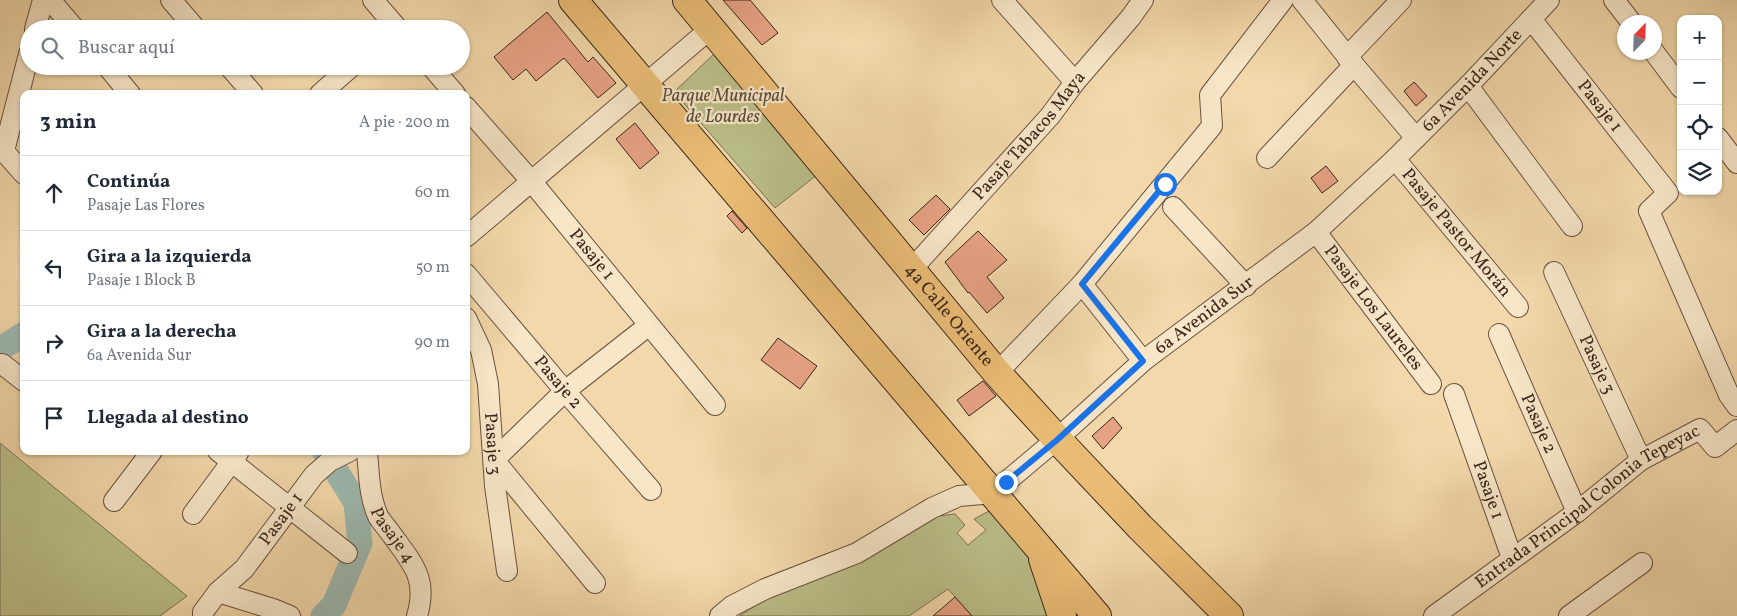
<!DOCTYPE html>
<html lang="es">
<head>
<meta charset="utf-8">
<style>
  :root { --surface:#fff; --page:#f2f2f3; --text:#1f2937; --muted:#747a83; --line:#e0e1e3 }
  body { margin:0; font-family:Vollkorn,serif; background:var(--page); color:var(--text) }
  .controls { position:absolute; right:15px; top:15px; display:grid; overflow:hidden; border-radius:10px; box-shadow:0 1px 4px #0004 }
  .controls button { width:45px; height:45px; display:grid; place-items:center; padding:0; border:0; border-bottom:1px solid var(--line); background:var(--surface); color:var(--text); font:25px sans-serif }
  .compass { position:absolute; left:1617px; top:15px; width:45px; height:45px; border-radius:50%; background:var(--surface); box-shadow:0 1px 4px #0004; rotate:23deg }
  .stop { position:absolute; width:15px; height:15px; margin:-11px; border:4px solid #1a73e8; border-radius:50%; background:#fff }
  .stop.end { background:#1a73e8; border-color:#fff; box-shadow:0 1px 5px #0008 }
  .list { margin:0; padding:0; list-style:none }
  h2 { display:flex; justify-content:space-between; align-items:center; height:65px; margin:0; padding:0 20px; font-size:21px }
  h2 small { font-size:16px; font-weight:400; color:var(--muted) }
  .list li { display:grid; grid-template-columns:32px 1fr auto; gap:15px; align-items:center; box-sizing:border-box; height:75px; padding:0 20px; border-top:1px solid var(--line) }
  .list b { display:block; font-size:19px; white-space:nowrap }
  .list p { margin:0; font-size:16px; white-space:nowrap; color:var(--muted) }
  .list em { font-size:16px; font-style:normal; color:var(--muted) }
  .icon { flex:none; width:28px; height:28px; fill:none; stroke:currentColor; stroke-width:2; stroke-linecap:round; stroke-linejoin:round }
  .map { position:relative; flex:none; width:1737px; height:616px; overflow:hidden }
  .search { position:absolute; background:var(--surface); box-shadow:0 1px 4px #0004; left:20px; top:20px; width:450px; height:55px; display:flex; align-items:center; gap:12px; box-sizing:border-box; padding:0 18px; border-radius:28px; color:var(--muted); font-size:19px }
  .panel { position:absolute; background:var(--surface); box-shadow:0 1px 4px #0004; left:20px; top:90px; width:450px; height:365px; border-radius:10px }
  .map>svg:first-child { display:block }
  .green { fill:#bbbf88; stroke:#7b7252 }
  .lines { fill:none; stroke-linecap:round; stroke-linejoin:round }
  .river { stroke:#9cb9b0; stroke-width:25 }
  .building { fill:#e6a283; stroke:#3b251c }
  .minor-casing { stroke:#695240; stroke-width:22 }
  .highway-casing { stroke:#3b251c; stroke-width:30 }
  .minor { stroke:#f7e6c8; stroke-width:20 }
  .highway { stroke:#e9bc75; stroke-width:28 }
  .route { stroke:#1a73e8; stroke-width:6 }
  .labels { text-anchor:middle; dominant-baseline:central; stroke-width:4.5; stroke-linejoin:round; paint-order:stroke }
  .street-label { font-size:18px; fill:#3b251c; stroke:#f7e6c8 }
  .park-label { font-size:18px; font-style:italic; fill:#5b4c37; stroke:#f7e6c8 }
</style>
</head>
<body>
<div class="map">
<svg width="1737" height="616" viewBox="0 0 1737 616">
  <rect width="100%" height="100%" fill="#f2d8aa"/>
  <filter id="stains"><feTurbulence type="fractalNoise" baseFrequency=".004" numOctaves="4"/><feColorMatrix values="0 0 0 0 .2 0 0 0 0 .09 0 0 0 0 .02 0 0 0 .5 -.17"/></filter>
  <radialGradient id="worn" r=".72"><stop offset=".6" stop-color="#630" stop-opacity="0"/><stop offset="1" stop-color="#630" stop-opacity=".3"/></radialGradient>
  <!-- green -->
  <path class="green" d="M715,53L818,174L775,208L674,92Z
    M0,443L187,596L160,616H0Z
    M989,511L1028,555L1053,616H972L948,589L909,616H739L769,597L931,517L955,514L965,525L957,533L968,545L986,530L974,519Z"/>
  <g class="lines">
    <!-- river -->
    <path class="river" d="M0,349L24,334
      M323,616L334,605L360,543L356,503L324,451"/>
  </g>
  <!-- building -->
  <path class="building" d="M723,0H750L778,33L762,45Z
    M547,12L588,62L593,57L616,83L598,98L564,58L536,81L526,69L513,80L494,57Z
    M1414,82L1427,96L1416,106L1404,91Z
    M635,123L659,153L640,169L616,139Z
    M1326,166L1338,181L1322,193L1311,178Z
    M936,195L950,209L924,235L909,220Z
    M732,211L747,228L742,233L727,216Z
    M978,231L1007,260L987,277L1004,298L987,313L969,292L968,293L945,262Z
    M778,338L817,366L800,389L761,360Z
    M983,381L996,396L969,416L957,400Z
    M1113,417L1122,428L1103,449L1092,436Z
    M955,597L972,616H933Z"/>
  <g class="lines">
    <!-- minor casing -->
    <g class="minor-casing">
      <g id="minor">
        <path d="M50,0L75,29"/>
        <path d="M171,0L196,29"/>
        <path d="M373,0L398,29"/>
        <path d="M1002,0L1075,82"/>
        <path d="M1302,0L1354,65L1416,138"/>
        <path d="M1614,0L1631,22"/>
        <path id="s1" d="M1531,19L1668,193L1649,211L1729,395L1737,406"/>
        <path d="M35,29L43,0"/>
        <path d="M1654,52L1681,88"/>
        <path d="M1347,57L1401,0"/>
        <path d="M107,66L130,94"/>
        <path d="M229,66L253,94"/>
        <path d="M431,66L455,94"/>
        <path d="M1468,86L1572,226"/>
        <path d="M320,94L352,66"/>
        <path id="s2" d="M466,107L532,182L715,405"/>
        <path d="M1718,138L1737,163"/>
        <path d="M0,147L24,174"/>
        <path d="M4,151L29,54"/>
        <path d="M1267,158L1354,65"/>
        <path id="s3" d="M1395,159L1518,307"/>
        <path d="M1173,207L1246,286"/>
        <path id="s4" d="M1316,232L1431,384"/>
        <path d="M466,237L710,29"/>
        <path id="s5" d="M911,270L1050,116L1075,82L1131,17L1143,0"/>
        <path id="s6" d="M1554,272L1641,460"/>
        <path id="s7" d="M466,274L565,391L651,490"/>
        <path d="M1082,284L1143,361"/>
        <path id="s8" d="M466,318L481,350L488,384L495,486L507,571"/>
        <path id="s9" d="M1499,334L1577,512"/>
        <path d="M2,364L24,381"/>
        <path d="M997,373L1082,284L1212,126L1210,95L1283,0"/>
        <path id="s10" d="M1454,394L1512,558"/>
        <path d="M218,451L347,553"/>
        <path id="s11" d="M367,451C369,473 369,496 378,516C382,523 388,529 392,535C413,564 428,579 417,616"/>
        <path d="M114,501L152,451"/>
        <path d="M193,514L238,453"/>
        <path d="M595,583L494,460L565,391L648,326"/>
        <path d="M218,592L273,609L290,616"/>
        <path id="s12" d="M203,616V612L218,592L244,569L314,475L330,461L350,451"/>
        <path id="s13" d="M720,616L732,606L765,589L857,553L932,508L959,496L993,493L1057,439L1143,361L1316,232L1395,159L1468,86L1549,0"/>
        <path id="s14" d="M1434,616L1577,512L1641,460L1700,429L1715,447L1737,430"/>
        <path d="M1569,616L1642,563"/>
      </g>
    </g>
    <!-- highway casing -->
    <g class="highway-casing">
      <g id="highway">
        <path d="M573,0L1097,616"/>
        <path id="s15" d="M687,0L997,373L1057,439L1140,527L1229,616"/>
        <path d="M1043,559L1062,616"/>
      </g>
    </g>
    <!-- minor -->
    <use href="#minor" class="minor"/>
    <!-- highway -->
    <use href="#highway" class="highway"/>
  </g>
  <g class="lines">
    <!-- route -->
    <path class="route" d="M1006,482L1057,440L1143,361L1082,284L1165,184"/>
  </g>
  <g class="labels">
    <!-- street labels -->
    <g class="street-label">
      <text stroke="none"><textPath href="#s13" startOffset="936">6a Avenida Norte</textPath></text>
      <text stroke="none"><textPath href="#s1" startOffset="111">Pasaje 1</textPath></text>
      <text stroke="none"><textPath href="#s5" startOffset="179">Pasaje Tabacos Maya</textPath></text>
      <text stroke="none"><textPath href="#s3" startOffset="96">Pasaje Pastor Morán</textPath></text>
      <text stroke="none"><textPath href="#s2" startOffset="194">Pasaje 1</textPath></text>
      <text stroke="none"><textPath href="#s4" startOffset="95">Pasaje Los Laureles</textPath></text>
      <text stroke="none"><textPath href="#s15" startOffset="410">4a Calle Oriente</textPath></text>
      <text stroke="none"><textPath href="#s13" startOffset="579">6a Avenida Sur</textPath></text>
      <text stroke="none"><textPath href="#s6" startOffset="102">Pasaje 3</textPath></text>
      <text stroke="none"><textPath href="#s7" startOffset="142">Pasaje 2</textPath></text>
      <text stroke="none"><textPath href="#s9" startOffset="98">Pasaje 2</textPath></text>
      <text stroke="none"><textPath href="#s8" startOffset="130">Pasaje 3</textPath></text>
      <text stroke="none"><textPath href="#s10" startOffset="102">Pasaje 1</textPath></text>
      <text stroke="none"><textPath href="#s14" startOffset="189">Entrada Principal Colonia Tepeyac</textPath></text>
      <text stroke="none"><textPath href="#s12" startOffset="126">Pasaje 1</textPath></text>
      <text stroke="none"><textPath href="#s11" startOffset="90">Pasaje 4</textPath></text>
    </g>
    <!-- park labels -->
    <g class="park-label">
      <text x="723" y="96">Parque Municipal<tspan x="723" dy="21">de Lourdes</tspan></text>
    </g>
  </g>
  <rect width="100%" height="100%" filter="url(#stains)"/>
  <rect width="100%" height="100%" fill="url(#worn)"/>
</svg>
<div class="controls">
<button>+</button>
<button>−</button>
<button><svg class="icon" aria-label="locate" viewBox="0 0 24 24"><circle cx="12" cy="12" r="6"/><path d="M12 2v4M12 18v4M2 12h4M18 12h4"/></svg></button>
<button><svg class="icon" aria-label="layers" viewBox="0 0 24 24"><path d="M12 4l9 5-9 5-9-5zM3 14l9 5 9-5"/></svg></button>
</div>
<svg class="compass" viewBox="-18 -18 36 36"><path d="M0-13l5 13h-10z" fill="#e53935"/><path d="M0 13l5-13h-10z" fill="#747a83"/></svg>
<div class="stop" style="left:1165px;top:184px"></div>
<div class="stop end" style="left:1006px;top:482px"></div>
<div class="search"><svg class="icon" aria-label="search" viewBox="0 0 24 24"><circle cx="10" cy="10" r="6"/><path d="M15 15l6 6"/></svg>Buscar aquí</div>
<section class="panel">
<h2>3 min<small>A pie · 200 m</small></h2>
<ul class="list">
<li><svg class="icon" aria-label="ahead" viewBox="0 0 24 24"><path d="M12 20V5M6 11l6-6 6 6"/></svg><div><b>Continúa</b><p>Pasaje Las Flores</p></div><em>60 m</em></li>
<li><svg class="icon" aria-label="left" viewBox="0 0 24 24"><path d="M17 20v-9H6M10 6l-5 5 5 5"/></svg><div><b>Gira a la izquierda</b><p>Pasaje 1 Block B</p></div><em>50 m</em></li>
<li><svg class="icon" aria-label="right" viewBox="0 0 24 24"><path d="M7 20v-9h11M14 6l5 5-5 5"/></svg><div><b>Gira a la derecha</b><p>6a Avenida Sur</p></div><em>90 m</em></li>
<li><svg class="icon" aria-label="arrive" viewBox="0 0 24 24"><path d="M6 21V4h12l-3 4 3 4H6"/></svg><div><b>Llegada al destino</b></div></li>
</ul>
</section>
</div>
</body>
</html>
